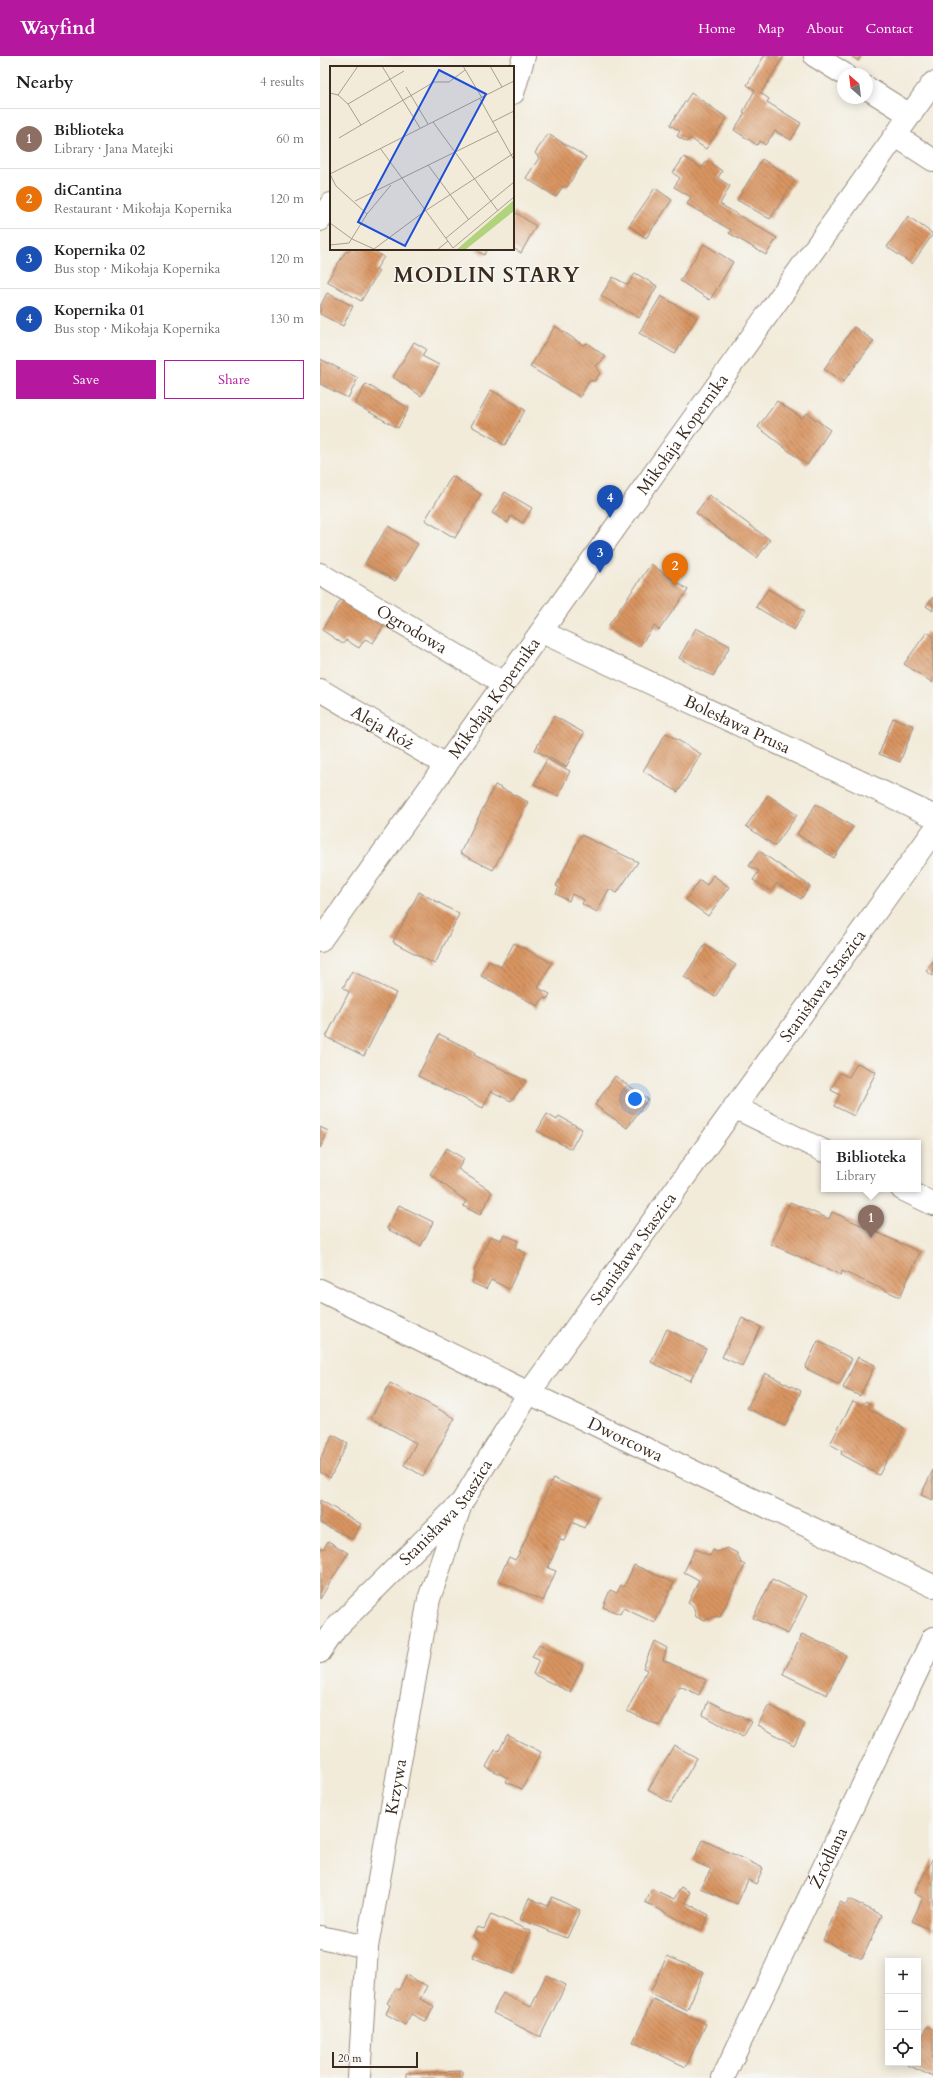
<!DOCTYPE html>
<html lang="en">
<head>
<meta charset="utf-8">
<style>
  :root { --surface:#fff; --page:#f6f6f6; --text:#202124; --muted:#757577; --line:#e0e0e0; --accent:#b5179e }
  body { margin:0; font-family:Cardo,serif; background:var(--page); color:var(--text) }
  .controls { position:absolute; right:12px; bottom:12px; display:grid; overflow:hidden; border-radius:0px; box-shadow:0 2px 10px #0003 }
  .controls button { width:36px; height:36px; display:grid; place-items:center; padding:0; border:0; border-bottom:1px solid var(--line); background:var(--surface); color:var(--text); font:20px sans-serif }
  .compass { position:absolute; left:517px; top:12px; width:36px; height:36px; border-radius:50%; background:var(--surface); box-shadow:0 2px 10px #0003; rotate:332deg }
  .scale { position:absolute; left:12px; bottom:10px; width:86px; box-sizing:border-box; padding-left:4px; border:2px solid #3b2a1e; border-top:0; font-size:11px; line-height:14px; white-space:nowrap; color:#3b2a1e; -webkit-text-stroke:3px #f6f6f2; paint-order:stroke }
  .you { position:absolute; left:315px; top:1043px; width:14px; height:14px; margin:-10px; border:3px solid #fff; border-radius:50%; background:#1a73e8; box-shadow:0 0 0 6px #1a73e833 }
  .badge { display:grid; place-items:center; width:26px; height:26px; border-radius:50%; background:var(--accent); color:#fff; font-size:13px; font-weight:700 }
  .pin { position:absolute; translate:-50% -33px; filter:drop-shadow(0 1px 2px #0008) }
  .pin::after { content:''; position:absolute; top:21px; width:14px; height:12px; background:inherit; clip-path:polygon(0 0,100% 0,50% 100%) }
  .popup { position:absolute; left:501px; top:1084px; width:100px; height:52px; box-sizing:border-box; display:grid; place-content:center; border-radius:0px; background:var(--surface); filter:drop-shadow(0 1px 3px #0005); font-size:13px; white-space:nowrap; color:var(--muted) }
  .popup b { font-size:15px; color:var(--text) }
  .popup::after { content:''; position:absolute; left:50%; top:100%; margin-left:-8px; border:8px solid transparent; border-top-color:var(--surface) }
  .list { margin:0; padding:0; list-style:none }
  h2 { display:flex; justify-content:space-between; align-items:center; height:52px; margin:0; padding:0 16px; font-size:17px }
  h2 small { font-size:13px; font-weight:400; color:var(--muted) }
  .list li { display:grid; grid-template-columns:26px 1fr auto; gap:12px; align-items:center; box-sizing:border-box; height:60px; padding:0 16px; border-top:1px solid var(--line) }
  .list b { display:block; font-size:15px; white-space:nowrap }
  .list p { margin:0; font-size:13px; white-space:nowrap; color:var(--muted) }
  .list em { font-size:13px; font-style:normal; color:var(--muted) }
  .actions { display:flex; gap:8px; padding:12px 16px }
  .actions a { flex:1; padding:9px 0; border:1px solid var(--accent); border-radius:0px; text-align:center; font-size:14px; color:var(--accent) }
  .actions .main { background:var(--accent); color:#fff }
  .icon { flex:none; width:22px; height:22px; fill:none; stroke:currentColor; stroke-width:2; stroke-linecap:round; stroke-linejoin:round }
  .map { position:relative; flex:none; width:613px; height:2022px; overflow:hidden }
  header { display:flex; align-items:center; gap:24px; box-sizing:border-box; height:56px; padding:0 20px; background:var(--accent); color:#fff }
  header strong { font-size:19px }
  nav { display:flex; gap:22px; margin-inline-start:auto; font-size:14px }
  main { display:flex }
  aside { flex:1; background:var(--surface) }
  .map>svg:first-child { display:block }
  .building { fill:url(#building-back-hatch) }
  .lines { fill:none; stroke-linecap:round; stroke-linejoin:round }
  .street-casing { stroke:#968a7c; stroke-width:24 }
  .secondary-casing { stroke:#968a7c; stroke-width:24 }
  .street { stroke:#fff; stroke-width:22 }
  .secondary { stroke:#fff; stroke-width:22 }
  .labels { text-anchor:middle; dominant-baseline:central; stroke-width:3; stroke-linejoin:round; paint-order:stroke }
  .street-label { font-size:17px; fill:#3b2a1e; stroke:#f6f6f2 }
  .district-label { font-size:21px; font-weight:bold; letter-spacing:1px; fill:#3b2a1e; stroke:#f6f6f2 }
  .inset-road { fill:none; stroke:#a99e8f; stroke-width:1 }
  .view { fill:#1d4ed8; fill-opacity:0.15; stroke:#1d4ed8; stroke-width:2 }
  .inset-edge { fill:none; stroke:#3b2a1e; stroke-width:2 }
</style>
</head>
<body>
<header>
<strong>Wayfind</strong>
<nav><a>Home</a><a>Map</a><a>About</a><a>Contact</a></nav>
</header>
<main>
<aside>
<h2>Nearby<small>4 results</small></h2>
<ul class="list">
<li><span class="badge" style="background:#8d6e63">1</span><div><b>Biblioteka</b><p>Library · Jana Matejki</p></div><em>60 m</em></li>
<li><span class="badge" style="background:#e8710a">2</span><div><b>diCantina</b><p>Restaurant · Mikołaja Kopernika</p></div><em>120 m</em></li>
<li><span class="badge" style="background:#1a4fb4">3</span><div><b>Kopernika 02</b><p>Bus stop · Mikołaja Kopernika</p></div><em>120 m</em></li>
<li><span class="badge" style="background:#1a4fb4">4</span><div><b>Kopernika 01</b><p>Bus stop · Mikołaja Kopernika</p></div><em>130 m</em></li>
</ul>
<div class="actions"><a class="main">Save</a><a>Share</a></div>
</aside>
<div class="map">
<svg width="613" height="2022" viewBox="0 0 613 2022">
  <defs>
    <pattern id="building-back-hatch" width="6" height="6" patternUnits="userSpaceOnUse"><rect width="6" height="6" fill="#d89462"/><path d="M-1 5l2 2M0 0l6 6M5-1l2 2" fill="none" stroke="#b07950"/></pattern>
  </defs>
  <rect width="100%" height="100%" fill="#f6f6f2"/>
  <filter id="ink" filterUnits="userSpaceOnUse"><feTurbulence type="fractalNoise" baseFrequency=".025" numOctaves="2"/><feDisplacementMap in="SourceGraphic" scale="8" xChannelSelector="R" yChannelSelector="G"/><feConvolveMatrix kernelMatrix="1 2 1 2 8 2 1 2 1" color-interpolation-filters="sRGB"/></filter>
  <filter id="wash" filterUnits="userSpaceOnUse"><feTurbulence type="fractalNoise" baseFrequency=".012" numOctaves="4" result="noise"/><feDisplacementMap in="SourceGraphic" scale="16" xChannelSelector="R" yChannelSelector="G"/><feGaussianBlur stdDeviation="0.9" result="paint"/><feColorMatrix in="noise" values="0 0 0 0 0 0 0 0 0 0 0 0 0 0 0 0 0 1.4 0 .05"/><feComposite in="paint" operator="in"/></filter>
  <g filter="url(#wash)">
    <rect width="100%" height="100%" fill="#f2ebda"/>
    <g id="blocks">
      <!-- building -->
      <path class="building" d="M444,0H464L441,37L449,43L447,46L481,67L471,84L455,75L445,89L440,85L437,89L414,74L425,57L423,56L435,34L427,29Z
        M531,0H541L538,5Z
        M371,37L407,62L386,93L370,82L367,86L357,80L360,75L350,69Z
        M228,78L266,101L247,131L243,130L236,141L206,122L219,102L215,97Z
        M364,101L382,112L387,105L402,115L398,122L410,130L400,148L457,182L446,199L409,177L411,174L367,148L371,141L354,131L360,122L353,117Z
        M442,103L475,124L450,163L417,144Z
        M335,132L352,144L326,182L309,170Z
        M193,155L216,170L201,197L193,192Z
        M588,160L613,178L592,208L567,191Z
        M384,188L413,206L390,244L360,225Z
        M30,193H51L64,201L56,213L59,215L41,245L7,225L26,195L28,196Z
        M155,193H168L164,199Z
        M315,217L337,230L319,262L281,240L293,221L308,229Z
        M7,237L33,250L23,270L0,258V251Z
        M341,240L377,261L355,298L319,277Z
        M235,270L263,289L267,287L286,301L276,310L280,317L274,325H269L260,341L210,311Z
        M534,271L554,285L523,326L504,313Z
        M94,286L106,293L102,300L119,309L101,340L73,321Z
        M0,303L38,322L28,342L0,328Z
        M46,328L89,352L78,372L35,348Z
        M171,334L205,354L185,389L151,370Z
        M457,345L482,362L487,357L510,374L487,409L438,371Z
        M132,420L161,438L135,482L105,464Z
        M185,436L212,452L203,467L191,460L188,467L172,457Z
        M389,439L450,484L437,502L376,457Z
        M68,470L98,488L75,525L45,507Z
        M331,508L368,534L339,574L334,570L319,591L288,570Z
        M448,533L485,555L474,574L436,551Z
        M23,540L66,566L53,587L45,583L39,592L26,584L23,588L2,574Z
        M613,541V555L606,550Z
        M376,572L410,590L393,620L359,602Z
        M607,576L613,580V627L584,608Z
        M234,660L264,677L246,711L215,694Z
        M573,662L594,670L580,706L559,698Z
        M346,677L381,698L358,736L323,715Z
        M227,703L250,715L238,740L214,728Z
        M175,729L208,746L173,814L140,797Z
        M448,739L477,759L455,790L426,770Z
        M496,748L533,771L514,802L477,778Z
        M261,779L318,806L297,837L289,833L277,856L262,848L264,844L252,838L249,845L236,838L239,831L236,830Z
        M439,795L490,830L481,843L457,827L451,835L433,824L439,815L429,810Z
        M393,819L409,831L388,860L366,844L380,824L387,829Z
        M99,836L139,858L115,908L73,886Z
        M194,887L232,907L218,932L230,938L227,943L223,942L218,950L161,920L169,905L181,911Z
        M385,889L416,909L395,941L364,921Z
        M613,905V920L606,915Z
        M32,915L76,937L44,1000L6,981L29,936L23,932Z
        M119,978L155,996L154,999L206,1025L191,1045L171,1035L163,1052L98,1020Z
        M537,1007L556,1016L534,1060L514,1050L520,1039L511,1034L520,1017L529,1021Z
        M295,1020L328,1043L307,1072L275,1049Z
        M227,1058L237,1064L239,1060L262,1073L251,1093L217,1075Z
        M0,1071L8,1075L0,1092Z
        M127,1092L144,1103L138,1113L172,1136L160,1159L143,1150L146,1145L110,1118Z
        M470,1146L509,1163L512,1156L600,1196L580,1241L522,1215L521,1219L451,1188Z
        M79,1149L113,1166L101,1190L67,1173Z
        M184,1178L198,1185L195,1192L206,1197L189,1233L171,1224L166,1233L152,1227L155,1216L154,1215L170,1180L181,1184Z
        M422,1262L441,1271L422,1310L402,1301Z
        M347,1273L386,1293L370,1325L331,1306Z
        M498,1285L532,1303L519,1329L485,1312Z
        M538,1301L555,1309L540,1340L523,1332Z
        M445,1317L481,1335L465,1370L427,1352Z
        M70,1327L135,1362L103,1420L84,1409L96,1387L51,1362Z
        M533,1345L541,1349L546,1345L549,1347V1353L584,1372L559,1419L521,1398L522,1395L510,1388Z
        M13,1379L28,1387L10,1422L0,1416V1404Z
        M613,1414V1444L601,1439Z
        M233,1422L278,1442L264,1472L252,1466L244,1485L240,1484L228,1512L236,1515L223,1545L178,1524L189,1501L195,1504L199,1498Z
        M0,1444L41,1468L32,1483L0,1467Z
        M8,1485L28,1497L0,1543V1491L3,1493Z
        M407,1492L417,1497L421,1507L425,1509L400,1561L396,1560L385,1564L376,1561L373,1550L368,1547L379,1524L364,1516L375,1493L390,1500L393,1494L397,1496Z
        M314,1509L354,1527L335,1567L303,1552L300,1558L283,1551L290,1534L297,1537L301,1529L304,1531Z
        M452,1523L487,1540L468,1578L433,1562Z
        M482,1578L526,1599L507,1639L463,1618Z
        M334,1585L347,1592L343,1604L386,1624L379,1639L360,1630L340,1670L307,1655L327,1614L323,1612Z
        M219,1588L263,1609L250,1636L213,1618L219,1604L212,1601Z
        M388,1645L432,1666L423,1681L383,1659Z
        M449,1649L485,1668L474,1689L438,1669Z
        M187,1679L221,1696L202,1733L186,1726L188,1722L166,1711L175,1694L179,1695Z
        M354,1689L377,1702L351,1747L328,1734Z
        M383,1784L443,1812L436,1828L428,1824L417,1848L380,1832L391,1813L373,1805Z
        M613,1802V1875L592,1865L603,1842L594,1837Z
        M361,1831L370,1836L365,1846L389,1859L381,1875L325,1846L332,1833L354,1843Z
        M232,1841L260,1854L247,1882L200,1863L209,1842L228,1850Z
        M529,1843L562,1859L542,1903L503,1884L520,1846L526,1849Z
        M171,1858L210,1875L192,1918L152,1901L159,1884L153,1880L157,1871L164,1873Z
        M347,1900L384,1916L367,1954L330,1937Z
        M86,1919L107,1930L100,1943L114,1950L106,1966L91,1958L85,1969L66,1958L70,1949L67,1947L76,1932L79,1934Z
        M226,1919L246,1929L220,1981L173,1957L183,1937L211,1951Z
        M333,1943L386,1968L366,2011L313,1986Z
        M607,1970L613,1974V2021L588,2009L589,2007H598V1981L601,1982Z
        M142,2015V2022H86V2017Z"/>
    </g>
  </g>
  <g filter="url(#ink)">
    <use href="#blocks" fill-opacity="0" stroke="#968a7c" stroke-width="1"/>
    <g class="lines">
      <!-- street casing -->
      <g class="street-casing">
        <g id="street">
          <path d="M495,0L524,18"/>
          <path d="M547,32L590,59"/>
          <path d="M193,37L204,0"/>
          <path d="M576,80L613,104"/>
          <path d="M0,164L11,148"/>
          <path id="s1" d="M0,518L185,628"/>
          <path id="s2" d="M222,576L613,760"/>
          <path id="s3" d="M0,634L126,709"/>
          <path d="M414,1051L504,1095"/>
          <path d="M582,1133L613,1148"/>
          <path id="s4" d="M0,1234L209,1337L613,1530"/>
          <path id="s5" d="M0,1596L16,1572L142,1446L209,1337L613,776"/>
          <path d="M0,1881L47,1891"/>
          <path id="s6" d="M39,2022L47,1891L109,1543L140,1451"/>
          <path id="s7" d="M403,2022L613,1582"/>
        </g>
      </g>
      <!-- secondary casing -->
      <g class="secondary-casing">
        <g id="secondary">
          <path id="s8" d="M0,885L613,27"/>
        </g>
      </g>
      <!-- street -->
      <use href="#street" class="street"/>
      <!-- secondary -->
      <use href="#secondary" class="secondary"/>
    </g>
  </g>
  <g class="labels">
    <!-- street labels -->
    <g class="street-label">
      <text stroke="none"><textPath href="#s8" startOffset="623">Mikołaja Kopernika</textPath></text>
      <text stroke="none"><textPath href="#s1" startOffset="107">Ogrodowa</textPath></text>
      <text stroke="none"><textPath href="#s8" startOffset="299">Mikołaja Kopernika</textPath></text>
      <text stroke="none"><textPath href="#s2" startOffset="216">Bolesława Prusa</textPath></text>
      <text stroke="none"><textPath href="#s3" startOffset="73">Aleja Róż</textPath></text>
      <text stroke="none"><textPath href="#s5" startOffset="837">Stanisława Staszica</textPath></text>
      <text stroke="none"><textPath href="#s5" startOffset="513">Stanisława Staszica</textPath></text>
      <text stroke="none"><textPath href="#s4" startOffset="340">Dworcowa</textPath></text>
      <text stroke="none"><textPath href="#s5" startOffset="189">Stanisława Staszica</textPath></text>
      <text stroke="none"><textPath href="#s6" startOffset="294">Krzywa</textPath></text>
      <text stroke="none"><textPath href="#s7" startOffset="244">Źródlana</textPath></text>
    </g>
    <!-- district labels -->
    <g class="district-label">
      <text x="167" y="219">MODLIN STARY</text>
    </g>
  </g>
  <!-- overview -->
  <g transform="translate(10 10)">
    <rect width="184" height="184" fill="#f2ebda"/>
    <path d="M184,134V145L135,184H126Z" fill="#b1d37b"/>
    <path class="inset-road" d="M52,0L90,62M133,0L152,32M160,0L172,21M76,21L98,58M0,27L8,29L18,38L31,59M8,29L28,0M150,33L184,94M18,38L74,5M103,56L168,145M162,56L184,45M9,72L104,16H119L135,4M50,82L123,182L184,131M98,99L139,154M0,108L184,15M0,108L6,120L37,148M25,135L168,65M0,157L22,173L44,183L95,145L184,87M116,172L184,116M0,179L19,177L37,148L61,119M107,184L118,175"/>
    <path class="view" d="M109,4L156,28L75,180L28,156Z"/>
    <rect width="184" height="184" class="inset-edge"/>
  </g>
</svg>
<div class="controls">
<button>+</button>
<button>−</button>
<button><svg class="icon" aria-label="locate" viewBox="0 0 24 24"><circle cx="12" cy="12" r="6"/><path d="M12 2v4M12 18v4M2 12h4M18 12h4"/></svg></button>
</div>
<svg class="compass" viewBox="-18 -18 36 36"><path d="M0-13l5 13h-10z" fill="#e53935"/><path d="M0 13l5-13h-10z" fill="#757577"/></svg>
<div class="scale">20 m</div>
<div class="you"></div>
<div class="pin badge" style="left:551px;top:1182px;background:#8d6e63">1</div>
<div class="popup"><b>Biblioteka</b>Library</div>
<div class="pin badge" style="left:355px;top:530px;background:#e8710a">2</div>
<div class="pin badge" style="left:280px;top:517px;background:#1a4fb4">3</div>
<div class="pin badge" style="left:290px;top:462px;background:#1a4fb4">4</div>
</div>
</main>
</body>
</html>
